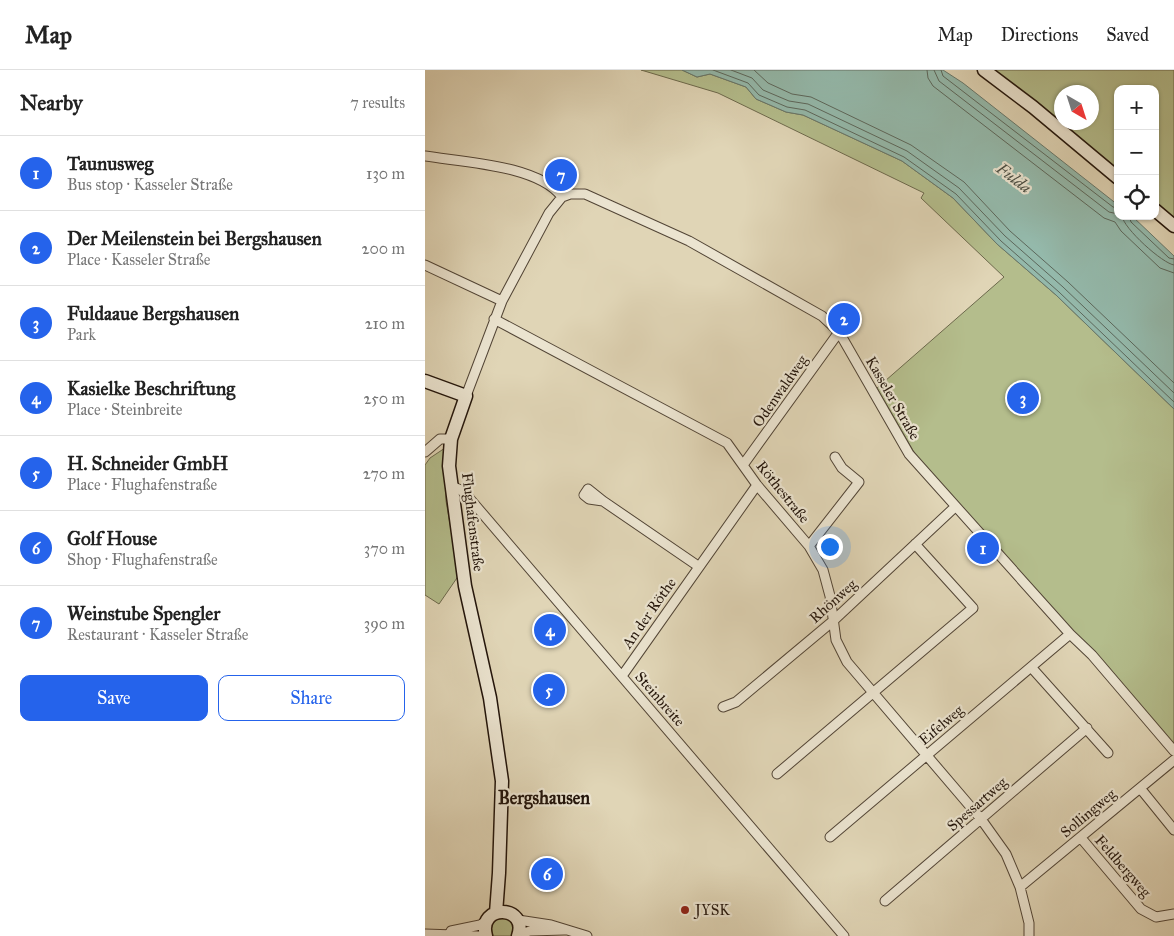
<!DOCTYPE html>
<html lang="en">
<head>
<meta charset="utf-8">
<style>
  :root { --surface:#fff; --page:#f2f2f2; --text:#222; --muted:#767676; --line:#e0e0e0; --accent:#2563eb }
  body { margin:0; font-family:"IM FELL Great Primer",serif; background:var(--page); color:var(--text) }
  .controls { position:absolute; right:15px; top:15px; display:grid; overflow:hidden; border-radius:10px; box-shadow:0 1px 4px #0004 }
  .controls button { width:45px; height:45px; display:grid; place-items:center; padding:0; border:0; border-bottom:1px solid var(--line); background:var(--surface); color:var(--text); font:25px sans-serif }
  .compass { position:absolute; left:629px; top:15px; width:45px; height:45px; border-radius:50%; background:var(--surface); box-shadow:0 1px 4px #0004; rotate:141deg }
  .you { position:absolute; left:404px; top:476px; width:18px; height:18px; margin:-12px; border:4px solid #fff; border-radius:50%; background:#1a73e8; box-shadow:0 0 0 8px #1a73e833 }
  .badge { display:grid; place-items:center; width:32px; height:32px; border-radius:50%; background:var(--accent); color:#fff; font-size:16px; font-weight:700 }
  .pin { position:absolute; translate:-50% -50%; border:2px solid #fff; box-shadow:0 1px 5px #0006 }
  .list { margin:0; padding:0; list-style:none }
  h2 { display:flex; justify-content:space-between; align-items:center; height:65px; margin:0; padding:0 20px; font-size:21px }
  h2 small { font-size:16px; font-weight:400; color:var(--muted) }
  .list li { display:grid; grid-template-columns:32px 1fr auto; gap:15px; align-items:center; box-sizing:border-box; height:75px; padding:0 20px; border-top:1px solid var(--line) }
  .list b { display:block; font-size:19px; white-space:nowrap }
  .list p { margin:0; font-size:16px; white-space:nowrap; color:var(--muted) }
  .list em { font-size:16px; font-style:normal; color:var(--muted) }
  .actions { display:flex; gap:10px; padding:15px 20px }
  .actions a { flex:1; padding:11px 0; border:1px solid var(--accent); border-radius:10px; text-align:center; font-size:18px; color:var(--accent) }
  .actions .main { background:var(--accent); color:#fff }
  .icon { flex:none; width:28px; height:28px; fill:none; stroke:currentColor; stroke-width:2; stroke-linecap:round; stroke-linejoin:round }
  .map { position:relative; flex:none; width:749px; height:866px; overflow:hidden }
  header { display:flex; align-items:center; gap:30px; box-sizing:border-box; height:70px; padding:0 25px; background:var(--surface); border-bottom:1px solid var(--line) }
  header strong { font-size:24px }
  nav { display:flex; gap:28px; margin-inline-start:auto; font-size:18px }
  main { display:flex }
  aside { flex:1; background:var(--surface) }
  .map>svg:first-child { display:block }
  .green { fill:#b4bd8c; stroke:#6c694c; fill-rule:evenodd }
  .water { fill:#94b9ab; stroke:#67776b }
  .lines { fill:none; stroke-linecap:round; stroke-linejoin:round }
  .shore { stroke:#5c675b; stroke-width:1 }
  .street-casing { stroke:#524536; stroke-width:11 }
  .secondary-casing { stroke:#23150b; stroke-width:15 }
  .street { stroke:#ebe4d0; stroke-width:9 }
  .secondary { stroke:#ebe4d0; stroke-width:12 }
  .poi-dot { fill:#8f2418; stroke:#ebe4d0; stroke-width:2 }
  .labels { text-anchor:middle; dominant-baseline:central; stroke-width:4.5; stroke-linejoin:round; paint-order:stroke }
  .street-label { font-size:15px; fill:#23150b; stroke:#ebe4d0 }
  .poi-label { font-size:15px; fill:#23150b; stroke:#ebe4d0; text-anchor:start }
  .water-label { font-size:16px; font-style:italic; fill:#4b4e43; stroke:#ebe4d0 }
  .quarter-label { font-size:18px; font-weight:bold; fill:#23150b; stroke:#ebe4d0 }
</style>
</head>
<body>
<header>
<strong>Map</strong>
<nav><a>Map</a><a>Directions</a><a>Saved</a></nav>
</header>
<main>
<aside>
<h2>Nearby<small>7 results</small></h2>
<ul class="list">
<li><span class="badge">1</span><div><b>Taunusweg</b><p>Bus stop · Kasseler Straße</p></div><em>130 m</em></li>
<li><span class="badge">2</span><div><b>Der Meilenstein bei Bergshausen</b><p>Place · Kasseler Straße</p></div><em>200 m</em></li>
<li><span class="badge">3</span><div><b>Fuldaaue Bergshausen</b><p>Park</p></div><em>210 m</em></li>
<li><span class="badge">4</span><div><b>Kasielke Beschriftung</b><p>Place · Steinbreite</p></div><em>250 m</em></li>
<li><span class="badge">5</span><div><b>H. Schneider GmbH</b><p>Place · Flughafenstraße</p></div><em>270 m</em></li>
<li><span class="badge">6</span><div><b>Golf House</b><p>Shop · Flughafenstraße</p></div><em>370 m</em></li>
<li><span class="badge">7</span><div><b>Weinstube Spengler</b><p>Restaurant · Kasseler Straße</p></div><em>390 m</em></li>
</ul>
<div class="actions"><a class="main">Save</a><a>Share</a></div>
</aside>
<div class="map">
<svg width="749" height="866" viewBox="0 0 749 866">
  <rect width="100%" height="100%" fill="#e0d5b6"/>
  <filter id="stains"><feTurbulence type="fractalNoise" baseFrequency=".004" numOctaves="4"/><feColorMatrix values="0 0 0 0 .2 0 0 0 0 .09 0 0 0 0 .02 0 0 0 .5 -.17"/></filter>
  <radialGradient id="worn" r=".72"><stop offset=".6" stop-color="#630" stop-opacity="0"/><stop offset="1" stop-color="#630" stop-opacity=".3"/></radialGradient>
  <!-- green -->
  <path class="green" d="M216,0H257L272,7L285,4L321,17L331,29L361,42L378,45L477,91L528,128L572,174L631,225L749,339V676L712,632L493,389L452,318L579,207L496,128L499,123L293,23Z
    M569,0H749V151L730,134V19H693V102ZM636,22H666V52H636Z
    M20,378L21,431L34,505L14,534L0,525V395L5,388Z
    M73,848H83L89,855L87,866H68L66,856Z"/>
  <!-- water -->
  <path class="water" d="M257,0H518L538,13L693,135V146H707L749,186V339L631,225L572,174L528,128L477,91L378,45L361,42L331,29L321,17L285,4L272,7Z"/>
  <g class="lines">
    <!-- shore -->
    <path class="shore" d="M288,0L323,13L334,25L362,37L380,40L479,87L531,124L576,171L634,222L749,332
      M306,0L327,8L338,20L364,31L383,34L482,81L534,118L580,166L638,217L749,323
      M329,0L343,13L367,24L386,27L486,75L539,112L585,161L643,212L749,313
      M502,0L503,8L508,16L679,148L690,152L696,161L735,198L749,203
      M509,0L514,11L684,142L693,144
      M516,0L518,6L688,137L693,138
      M697,146C698,158 738,194 749,195
      M704,146L706,152L744,188L749,189"/>
    <!-- street casing -->
    <g class="street-casing">
      <path id="street" d="M0,86C37,92 114,95 137,127
        M0,195L77,231
        M69,249L302,373L332,415L384,476L398,500L405,526L411,570L422,592L556,749L581,784L595,817L604,853V866
        M41,326L77,231L124,143L137,127L145,124H160L264,171L397,246L414,262L484,384L645,564L667,585L749,681
        M0,382L15,369H26
        M318,395L414,262
        M26,416L36,420L45,429L419,866
        M178,431L163,419L159,425L164,429L178,431L273,496
        M384,476L434,412L417,398L410,387
        M606,597L683,683
        M197,606L332,415
        M298,637L311,632L408,551L530,437
        M352,704L548,538L490,474
        M715,718L749,760
        M405,767L645,564
        M656,768L716,839L731,847L749,844
        M595,817L749,690
        M460,831L662,658
        M93,850L126,855L162,866
        M26,861L55,855L62,851
        M0,864L59,866
        M94,864L105,861L139,860"/>
    </g>
    <!-- secondary casing -->
    <g class="secondary-casing">
      <path id="secondary" d="M559,0L608,37L693,108
        M730,140L749,156
        M0,311L41,326L26,369L24,396L40,516L65,628L77,711L74,803L71,843
        M61,866C52,833 104,835 93,866"/>
    </g>
    <!-- street -->
    <use href="#street" class="street"/>
    <!-- secondary -->
    <use href="#secondary" class="secondary"/>
  </g>
  <!-- markers -->
  <circle class="poi-dot" cx="260" cy="840" r="5"/>
  <g class="labels">
    <!-- street labels -->
    <g class="street-label">
      <text transform="translate(355 321) rotate(-55)">Odenwaldweg</text>
      <text transform="translate(468 328) rotate(60)">Kasseler Straße</text>
      <text transform="translate(358 422) rotate(51)">Röthestraße</text>
      <text transform="translate(48 452) rotate(83)">Flughafenstraße</text>
      <text transform="translate(408 531) rotate(-42)">Rhönweg</text>
      <text transform="translate(224 543) rotate(-55)">An der Röthe</text>
      <text transform="translate(235 629) rotate(49)">Steinbreite</text>
      <text transform="translate(516 655) rotate(-40)">Eifelweg</text>
      <text transform="translate(552 734) rotate(-41)">Spessartweg</text>
      <text transform="translate(663 743) rotate(-40)">Sollingweg</text>
      <text transform="translate(698 796) rotate(49)">Feldbergweg</text>
    </g>
    <!-- poi labels -->
    <g class="poi-label">
      <text x="270" y="840">JYSK</text>
    </g>
    <!-- water labels -->
    <g class="water-label">
      <text transform="translate(589 108) rotate(37)">Fulda</text>
    </g>
    <!-- quarter labels -->
    <g class="quarter-label">
      <text x="119" y="728">Bergshausen</text>
    </g>
  </g>
  <rect width="100%" height="100%" filter="url(#stains)"/>
  <rect width="100%" height="100%" fill="url(#worn)"/>
</svg>
<div class="controls">
<button>+</button>
<button>−</button>
<button><svg class="icon" aria-label="locate" viewBox="0 0 24 24"><circle cx="12" cy="12" r="6"/><path d="M12 2v4M12 18v4M2 12h4M18 12h4"/></svg></button>
</div>
<svg class="compass" viewBox="-18 -18 36 36"><path d="M0-13l5 13h-10z" fill="#e53935"/><path d="M0 13l5-13h-10z" fill="#767676"/></svg>
<div class="you"></div>
<div class="pin badge" style="left:558px;top:478px">1</div>
<div class="pin badge" style="left:419px;top:249px">2</div>
<div class="pin badge" style="left:598px;top:328px">3</div>
<div class="pin badge" style="left:125px;top:560px">4</div>
<div class="pin badge" style="left:124px;top:620px">5</div>
<div class="pin badge" style="left:122px;top:804px">6</div>
<div class="pin badge" style="left:136px;top:105px">7</div>
</div>
</main>
</body>
</html>
